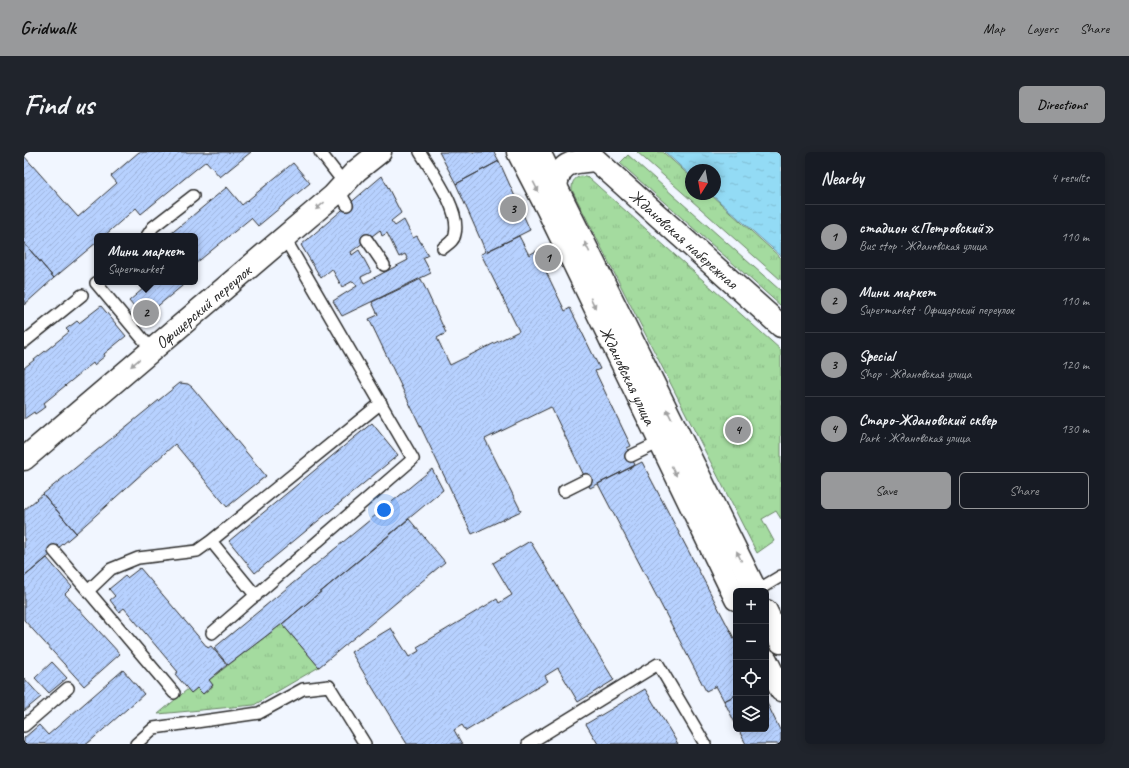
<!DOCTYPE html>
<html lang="en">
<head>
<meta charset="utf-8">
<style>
  :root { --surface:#171b24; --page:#20242c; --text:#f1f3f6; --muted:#9ea1a6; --line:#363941; --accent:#98999b }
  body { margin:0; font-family:Caveat,sans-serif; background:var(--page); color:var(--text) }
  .controls { position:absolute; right:12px; bottom:12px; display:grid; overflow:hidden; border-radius:6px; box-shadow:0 2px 10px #0003 }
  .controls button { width:36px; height:36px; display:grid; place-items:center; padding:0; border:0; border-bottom:1px solid var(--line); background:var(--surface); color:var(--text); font:20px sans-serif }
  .compass { position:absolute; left:661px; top:12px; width:36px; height:36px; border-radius:50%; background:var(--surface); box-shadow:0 2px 10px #0003; rotate:191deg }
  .you { position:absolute; left:360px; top:358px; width:14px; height:14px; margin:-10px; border:3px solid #fff; border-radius:50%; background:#1a73e8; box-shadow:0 0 0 6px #1a73e833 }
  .badge { display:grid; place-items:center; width:26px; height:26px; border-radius:50%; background:var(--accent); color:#111; font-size:13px; font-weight:700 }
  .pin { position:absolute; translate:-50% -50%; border:2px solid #fff; box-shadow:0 1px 4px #0006 }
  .popup { position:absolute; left:70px; top:81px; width:104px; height:52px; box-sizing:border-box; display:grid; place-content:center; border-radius:6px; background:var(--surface); filter:drop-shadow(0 1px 3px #0005); font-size:13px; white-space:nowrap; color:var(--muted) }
  .popup b { font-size:15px; color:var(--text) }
  .popup::after { content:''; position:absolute; left:50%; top:100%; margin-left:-8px; border:8px solid transparent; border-top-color:var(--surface) }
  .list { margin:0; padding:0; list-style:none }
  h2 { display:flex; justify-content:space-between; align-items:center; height:52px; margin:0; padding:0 16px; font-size:17px }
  h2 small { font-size:13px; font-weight:400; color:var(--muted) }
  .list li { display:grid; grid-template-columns:26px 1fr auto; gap:12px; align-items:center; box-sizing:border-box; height:64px; padding:0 16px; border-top:1px solid var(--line) }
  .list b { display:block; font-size:15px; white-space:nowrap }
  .list p { margin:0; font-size:13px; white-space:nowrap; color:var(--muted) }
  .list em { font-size:13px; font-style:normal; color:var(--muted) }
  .actions { display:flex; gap:8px; padding:12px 16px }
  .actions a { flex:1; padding:9px 0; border:1px solid var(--accent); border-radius:6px; text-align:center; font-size:14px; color:var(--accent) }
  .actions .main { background:var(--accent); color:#111 }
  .icon { flex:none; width:22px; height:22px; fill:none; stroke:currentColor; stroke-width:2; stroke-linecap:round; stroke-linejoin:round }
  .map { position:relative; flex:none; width:757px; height:592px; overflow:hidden; border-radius:6px }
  header { display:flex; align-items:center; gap:24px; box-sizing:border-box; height:56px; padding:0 20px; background:var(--accent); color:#111 }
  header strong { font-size:19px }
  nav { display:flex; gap:22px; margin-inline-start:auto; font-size:14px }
  .intro { display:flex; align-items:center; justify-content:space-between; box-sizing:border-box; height:96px; padding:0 24px }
  h1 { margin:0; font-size:28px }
  .button { padding:10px 18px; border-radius:6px; background:var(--accent); color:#111; font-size:14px; font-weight:700 }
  main { display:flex; gap:24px; padding:0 24px }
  aside { flex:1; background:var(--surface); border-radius:6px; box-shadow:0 2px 10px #0003 }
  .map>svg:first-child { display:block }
  .grass { fill:url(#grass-tufts); stroke:#688365 }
  .water { fill:url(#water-ripples); stroke:#6995a4 }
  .building { fill:url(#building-hatch); stroke:#2b2b2b; fill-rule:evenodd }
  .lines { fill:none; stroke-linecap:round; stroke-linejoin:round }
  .service-casing { stroke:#2b2b2b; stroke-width:14 }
  .minor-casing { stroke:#2b2b2b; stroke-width:25 }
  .tertiary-casing { stroke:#2b2b2b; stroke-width:25 }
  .secondary-casing { stroke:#2b2b2b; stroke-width:25 }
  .service { stroke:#fff; stroke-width:11 }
  .minor { stroke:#fff; stroke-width:22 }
  .tertiary { stroke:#fff; stroke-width:22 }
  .secondary { stroke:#fff; stroke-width:22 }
  .oneway { fill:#a0a0a0 }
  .labels { text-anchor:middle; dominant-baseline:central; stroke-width:3; stroke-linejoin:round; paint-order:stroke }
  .street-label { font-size:17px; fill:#2b2b2b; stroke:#fff }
</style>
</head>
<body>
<header>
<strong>Gridwalk</strong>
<nav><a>Map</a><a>Layers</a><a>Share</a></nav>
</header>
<div class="intro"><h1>Find us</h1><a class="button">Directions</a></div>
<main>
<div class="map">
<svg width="757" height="592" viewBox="0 0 757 592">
  <defs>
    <pattern id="grass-tufts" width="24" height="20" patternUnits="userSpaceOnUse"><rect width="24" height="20" fill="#a4db9f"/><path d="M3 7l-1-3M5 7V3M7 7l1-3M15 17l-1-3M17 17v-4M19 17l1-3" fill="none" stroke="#8dbc89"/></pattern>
    <pattern id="water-ripples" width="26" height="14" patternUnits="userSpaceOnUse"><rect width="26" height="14" fill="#93dbf5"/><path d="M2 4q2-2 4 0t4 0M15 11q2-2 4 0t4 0" fill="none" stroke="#7fbcd2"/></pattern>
    <pattern id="building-hatch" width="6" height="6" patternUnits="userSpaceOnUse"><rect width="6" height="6" fill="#b7d1ff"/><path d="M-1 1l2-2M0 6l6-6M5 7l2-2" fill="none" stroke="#9eb4db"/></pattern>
  </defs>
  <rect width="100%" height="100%" fill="#f1f6ff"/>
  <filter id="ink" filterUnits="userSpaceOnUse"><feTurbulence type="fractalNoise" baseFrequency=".025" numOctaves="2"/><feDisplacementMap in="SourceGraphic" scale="8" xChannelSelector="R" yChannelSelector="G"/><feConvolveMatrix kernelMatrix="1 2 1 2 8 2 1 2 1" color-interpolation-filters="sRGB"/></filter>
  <g filter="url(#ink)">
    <!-- grass -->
    <path class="grass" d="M613,0H639L667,25V42H686L757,106V128Z
      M604,3L757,139V154L596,11Z
      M557,24L565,26L757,198V367L752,359L738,367L750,389L733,401L548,38C548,30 549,27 557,24Z
      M258,472L295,515L230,553L134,562L164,537L167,541L173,536L179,542L189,534L185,528Z"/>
    <!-- water -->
    <path class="water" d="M641,0H757V104L687,42H691V18H667V24Z"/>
    <!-- building -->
    <path class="building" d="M115,0H227L196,25L182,9L117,62L112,56L80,84H73V90L30,126L0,91V4L54,65L93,31L87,24Z
      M415,0H470L475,9L432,32Z
      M475,9L506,78L462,100L432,32Z
      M269,11L286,31L234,74L227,66L171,112V84H144L203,35L218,53Z
      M358,24L377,61L367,69L371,74L380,68L389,86L393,84L404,103L399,106L407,121L318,164L309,149L333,134L329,129L318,135L308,117L297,126L277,93ZM356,78L358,84L363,81L375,105L381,102L384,108L340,131L337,125L347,120L335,98L328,103L327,100Z
      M495,84L505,103L512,99L541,159L546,156L576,217L571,219L607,294L603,296L611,313L566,336L527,255L461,287L497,359L448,382L345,167L354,163L348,150L397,127L422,181L413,186L426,213L495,179L457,102Z
      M0,91L30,126L0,153Z
      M127,130H163L119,166L105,149Z
      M77,154L102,184L80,202L81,204L76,208L70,213L69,211L20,251L22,254L17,258L11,262L10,260L0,267V216L45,180L42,177L49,172L53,169L55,171Z
      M156,231L164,232L168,235L242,324L203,355L151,292L52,381L19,342Z
      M348,271L374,303L231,421L205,389Z
      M618,310L712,490V543L700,549L692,534L682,539L574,332Z
      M408,317L419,338L258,472L204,513L190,496Z
      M19,342L52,381L0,425V358Z
      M385,367L421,410L295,515L258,472Z
      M506,389L590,528L554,550L534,516L521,524L524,529L442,579L438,573L430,578L438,592H383L327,500L367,476L385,505L395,499L393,495L473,447L475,451L488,443L469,411Z
      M23,406L48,435L41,442L96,502L60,534L0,468V425Z
      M116,416L184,496L187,494L203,513L185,528L189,533L179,542L173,536L167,541L151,522L154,520L100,456L95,460L86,448L91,444L85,437L101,424L103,426Z
      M28,510L43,526L25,541L11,526Z
      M99,518L120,542L63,592H0V586L15,573L24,583Z
      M0,526L17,545L0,559Z
      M621,537L654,592H574L562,572Z
      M712,543V573L700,549Z
      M742,549L757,580V592H722L714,577H742Z"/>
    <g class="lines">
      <!-- service casing -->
      <g class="service-casing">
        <path id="service" d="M296,0L320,31
          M396,0C408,20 437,58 431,82C430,89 424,92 419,96
          M314,37L323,53
          M123,84L129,75L169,44
          M343,88L360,113
          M74,130L72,131L127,197
          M0,190L58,143
          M607,304L636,290
          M540,339L562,328
          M30,399L64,439
          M732,439L757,424
          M232,444L187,389L357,251
          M188,481L389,307L260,85
          M150,541L64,439L87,417L114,406L173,399L187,389
          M0,574L44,536
          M112,592L130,576L235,561L279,537L305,534L341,592
          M504,592L634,512L681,592"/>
      </g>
      <!-- minor casing -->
      <g class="minor-casing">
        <g id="minor">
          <path id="s1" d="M0,307L309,44L332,19L356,0"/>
        </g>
      </g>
      <!-- tertiary casing -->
      <g class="tertiary-casing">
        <g id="tertiary">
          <path id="s2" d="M563,0L757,174"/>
          <path d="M532,34C536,9 549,10 571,8"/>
        </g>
      </g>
      <!-- secondary casing -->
      <g class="secondary-casing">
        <g id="secondary">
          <path id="s3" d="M494,0L524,58L712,447"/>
          <path d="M515,0L732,439"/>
          <path d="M742,459L757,490"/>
          <path d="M742,508L757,538"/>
        </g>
      </g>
      <!-- service -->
      <use href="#service" class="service"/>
      <!-- minor -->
      <use href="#minor" class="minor"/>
      <!-- tertiary -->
      <use href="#tertiary" class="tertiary"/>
      <!-- secondary -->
      <use href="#secondary" class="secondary"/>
    </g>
    <!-- one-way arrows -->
    <defs><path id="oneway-solid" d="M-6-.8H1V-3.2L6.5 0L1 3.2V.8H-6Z"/></defs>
    <g class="oneway">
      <use href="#oneway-solid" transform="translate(512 35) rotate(63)"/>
      <use href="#oneway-solid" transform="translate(296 54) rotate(140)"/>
      <use href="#oneway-solid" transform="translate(563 95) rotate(-116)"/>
      <use href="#oneway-solid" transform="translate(569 151) rotate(64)"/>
      <use href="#oneway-solid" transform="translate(111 211) rotate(139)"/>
      <use href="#oneway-solid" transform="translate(645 262) rotate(-116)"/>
      <use href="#oneway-solid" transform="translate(650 319) rotate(64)"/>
      <use href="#oneway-solid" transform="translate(715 404) rotate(-116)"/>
    </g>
  </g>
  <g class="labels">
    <!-- street labels -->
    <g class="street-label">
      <text stroke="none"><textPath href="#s2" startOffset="130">Ждановская набережная</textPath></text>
      <text stroke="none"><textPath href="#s1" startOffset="235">Офицерский переулок</textPath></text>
      <text stroke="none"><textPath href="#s3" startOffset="249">Ждановская улица</textPath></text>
    </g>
  </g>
</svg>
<div class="controls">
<button>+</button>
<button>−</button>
<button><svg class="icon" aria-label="locate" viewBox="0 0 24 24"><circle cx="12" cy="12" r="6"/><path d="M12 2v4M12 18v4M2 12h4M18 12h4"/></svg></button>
<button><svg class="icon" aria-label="layers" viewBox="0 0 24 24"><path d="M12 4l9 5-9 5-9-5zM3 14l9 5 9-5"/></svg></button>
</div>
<svg class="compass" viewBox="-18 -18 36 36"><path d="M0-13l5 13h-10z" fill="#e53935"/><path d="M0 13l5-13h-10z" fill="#9ea1a6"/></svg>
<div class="you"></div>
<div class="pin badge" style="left:524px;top:106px">1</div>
<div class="pin badge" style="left:122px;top:161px">2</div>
<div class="popup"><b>Мини маркет</b>Supermarket</div>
<div class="pin badge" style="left:489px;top:57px">3</div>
<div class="pin badge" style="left:714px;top:278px">4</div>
</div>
<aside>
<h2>Nearby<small>4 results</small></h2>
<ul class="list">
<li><span class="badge">1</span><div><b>стадион «Петровский»</b><p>Bus stop · Ждановская улица</p></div><em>110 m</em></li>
<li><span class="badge">2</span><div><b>Мини маркет</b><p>Supermarket · Офицерский переулок</p></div><em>110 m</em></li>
<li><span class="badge">3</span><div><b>Special</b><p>Shop · Ждановская улица</p></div><em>120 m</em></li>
<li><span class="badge">4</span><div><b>Старо-Ждановский сквер</b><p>Park · Ждановская улица</p></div><em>130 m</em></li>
</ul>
<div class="actions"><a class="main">Save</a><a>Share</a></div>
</aside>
</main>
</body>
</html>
